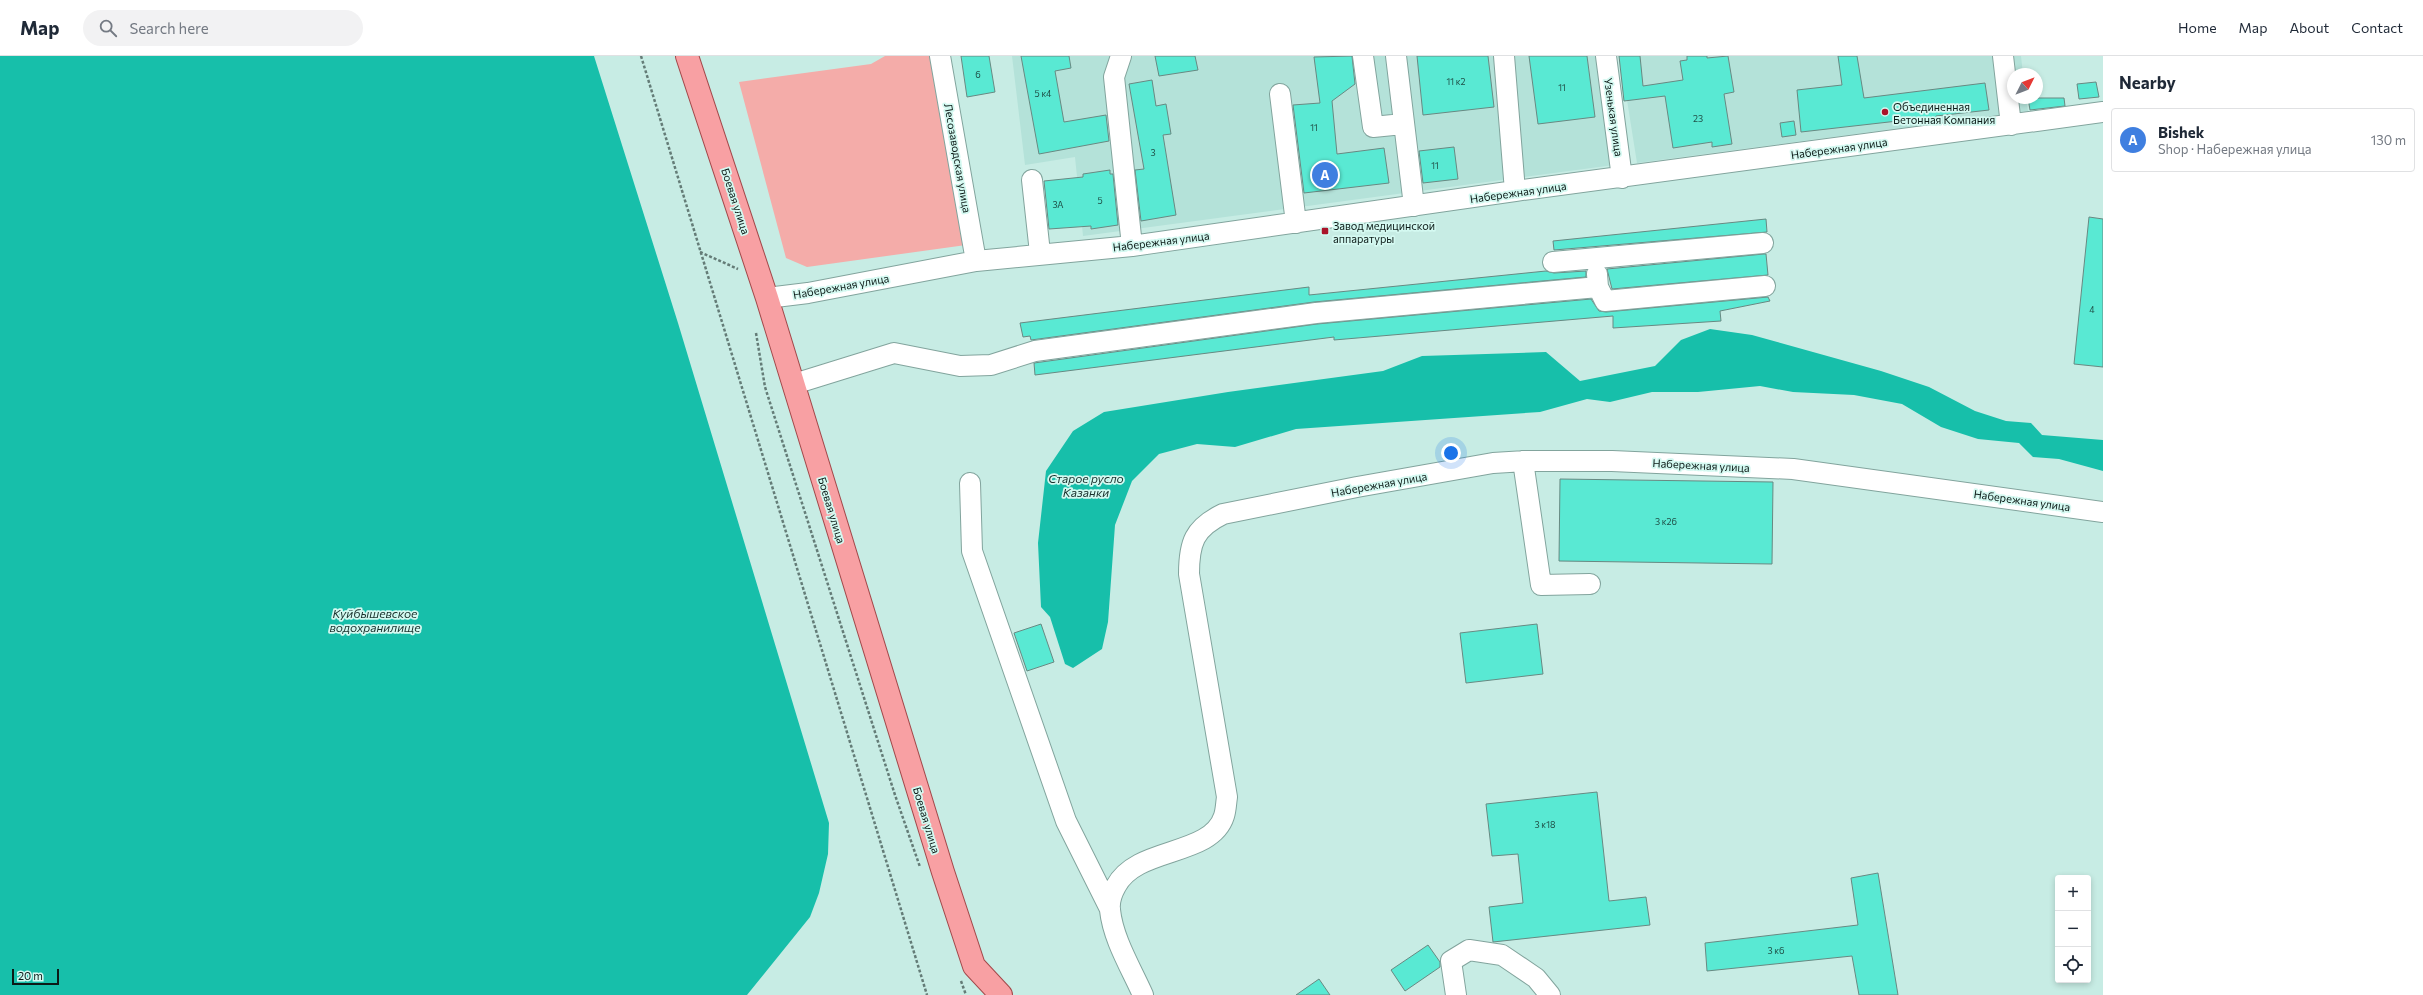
<!DOCTYPE html>
<html lang="en">
<head>
<meta charset="utf-8">
<style>
  :root { --surface:#fff; --page:#f2f2f3; --text:#1f2937; --muted:#747a83; --line:#e0e1e3; --accent:#aa142a }
  body { margin:0; font-family:Commissioner,sans-serif; background:var(--page); color:var(--text) }
  .controls { position:absolute; right:12px; bottom:12px; display:grid; overflow:hidden; border-radius:4px; box-shadow:0 2px 6px #0003 }
  .controls button { width:36px; height:36px; display:grid; place-items:center; padding:0; border:0; border-bottom:1px solid var(--line); background:var(--surface); color:var(--text); font:20px sans-serif }
  .compass { position:absolute; left:2007px; top:12px; width:36px; height:36px; border-radius:50%; background:var(--surface); box-shadow:0 2px 6px #0003; rotate:48deg }
  .scale { position:absolute; left:12px; bottom:10px; width:47px; box-sizing:border-box; padding-left:4px; border:2px solid #0c1a17; border-top:0; font-size:11px; line-height:14px; white-space:nowrap; color:#0c1a17; -webkit-text-stroke:3px #d4f9f1; paint-order:stroke }
  .you { position:absolute; left:1451px; top:397px; width:14px; height:14px; margin:-10px; border:3px solid #fff; border-radius:50%; background:#1a73e8; box-shadow:0 0 0 6px #1a73e833 }
  .badge { display:grid; place-items:center; width:26px; height:26px; border-radius:50%; background:var(--accent); color:#fff; font-size:13px; font-weight:700 }
  .pin { position:absolute; translate:-50% -50%; border:2px solid #fff; box-shadow:0 1px 4px #0006 }
  .list { margin:0; padding:0; list-style:none }
  h2 { display:flex; justify-content:space-between; align-items:center; height:52px; margin:0; padding:0 16px; font-size:17px }
  h2 small { font-size:13px; font-weight:400; color:var(--muted) }
  .list li { display:grid; grid-template-columns:26px 1fr auto; gap:12px; align-items:center; box-sizing:border-box; height:64px; margin:0 8px 8px; padding:0 8px; border:1px solid var(--line); border-radius:4px }
  .list b { display:block; font-size:15px; white-space:nowrap }
  .list p { margin:0; font-size:13px; white-space:nowrap; color:var(--muted) }
  .list em { font-size:13px; font-style:normal; color:var(--muted) }
  .icon { flex:none; width:22px; height:22px; fill:none; stroke:currentColor; stroke-width:2; stroke-linecap:round; stroke-linejoin:round }
  .map { position:relative; flex:none; width:2103px; height:939px; overflow:hidden }
  header { display:flex; align-items:center; gap:24px; box-sizing:border-box; height:56px; padding:0 20px; background:var(--surface); border-bottom:1px solid var(--line) }
  header strong { font-size:19px }
  nav { display:flex; gap:22px; margin-inline-start:auto; font-size:14px }
  .search { width:280px; height:36px; background:var(--page); display:flex; align-items:center; gap:10px; box-sizing:border-box; padding:0 14px; border-radius:22px; color:var(--muted); font-size:15px }
  main { display:flex }
  aside { flex:1; background:var(--surface) }
  .map>svg:first-child { display:block }
  .built { fill:#b4e2d9 }
  .green { fill:#f4aca9 }
  .water { fill:#17bfaa }
  .building { fill:#59e9d3; stroke:#688982 }
  .lines { fill:none; stroke-linecap:round; stroke-linejoin:round }
  .minor-casing { stroke:#82a49d; stroke-width:22 }
  .major-casing { stroke:#a2484a; stroke-width:24 }
  .path { stroke:#647c77; stroke-width:2.5; stroke-dasharray:3 2; stroke-linecap:butt }
  .minor { stroke:#fff; stroke-width:20 }
  .major { stroke:#f8a0a3; stroke-width:22 }
  .poi-dot { fill:#aa142a; stroke:#d4f9f1; stroke-width:1.5 }
  .labels { text-anchor:middle; dominant-baseline:central; stroke-width:3.5; stroke-linejoin:round; paint-order:stroke }
  .number-label { font-size:9px; fill:#1f4e46 }
  .poi-label { font-size:11px; fill:#0c1a17; stroke:#d4f9f1; text-anchor:start }
  .street-label { font-size:11px; fill:#0c1a17; stroke:#d4f9f1 }
  .water-label { font-size:12px; font-style:italic; fill:#172f2b; stroke:#d4f9f1 }
</style>
</head>
<body>
<header>
<strong>Map</strong>
<div class="search"><svg class="icon" aria-label="search" viewBox="0 0 24 24"><circle cx="10" cy="10" r="6"/><path d="M15 15l6 6"/></svg>Search here</div>
<nav><a>Home</a><a>Map</a><a>About</a><a>Contact</a></nav>
</header>
<main>
<div class="map">
<svg width="2103" height="939" viewBox="0 0 2103 939">
  <rect width="100%" height="100%" fill="#c7ece4"/>
  <!-- built -->
  <path class="built" d="M1012,0H1598L1614,109L1083,180L1075,101L1025,109Z
    M1620,0H2021L2023,18H2013V42H2026L2028,55L1637,107Z"/>
  <!-- green -->
  <path class="green" d="M885,0H931L966,189L807,211L786,202L739,26L871,8Z"/>
  <!-- water -->
  <path class="water" d="M0,0H594L678,267L829,767L828,798L819,837L810,861L747,939H0Z
    M1710,273L1752,279L1881,315L1929,331L1975,355L2006,365L2031,367L2042,379L2103,384V415L2059,403L2033,401L2019,387L1978,383L1941,371L1902,348L1854,339L1793,336L1760,330L1698,336H1652L1610,346L1587,343L1540,356L1296,373L1235,391L1197,388L1159,398L1132,425L1115,469L1108,566L1102,593L1073,612L1065,608L1050,561L1041,551L1038,487L1046,415L1073,375L1104,356L1228,336L1383,315L1422,300L1546,296L1580,325L1655,310L1681,284Z"/>
  <!-- building -->
  <path class="building" d="M961,0H989L995,36L967,41Z
    M1021,0H1069L1071,12L1055,15L1064,66L1106,59L1109,85L1039,98Z
    M1155,0H1195L1198,14L1159,20Z
    M1352,0L1355,28L1332,45L1337,98L1384,92L1389,127L1304,137L1293,49L1320,47L1314,1Z
    M1417,0H1488L1494,51L1423,59Z
    M1529,0H1587L1595,61L1538,68Z
    M1619,0H1640L1643,30L1683,24L1680,5L1687,4V0H1707V2L1728,0L1734,36L1724,38L1732,88L1712,91V86L1673,92L1665,40L1624,45Z
    M1838,0H1857L1864,42L1985,27L1989,54L1936,60L1937,64L1925,65L1924,62L1801,76L1797,34L1842,29Z
    M1152,24L1156,50L1166,48L1171,78L1163,79L1176,159L1141,165L1135,114L1144,113L1129,28Z
    M2096,26L2099,41L2079,43L2077,28Z
    M2028,42H2064L2065,50L2030,54Z
    M1794,65L1796,79L1782,81L1780,67Z
    M1454,91L1458,123L1423,127L1419,95Z
    M1110,114V118H1113L1118,169L1091,173V170L1049,173L1044,125L1083,121V118Z
    M2089,161L2103,163V311L2074,308Z
    M1766,163L1767,176L1554,194L1553,185Z
    M1764,198H1766L1768,219L1612,233L1607,213Z
    M1546,215L1554,217L1586,215V221L1314,246L1031,284L1030,280L1023,281L1020,267L1309,231V239Z
    M1768,241L1770,245L1720,255L1721,265L1613,272V260L1334,284V281L1035,319L1034,307L1317,268L1591,243L1599,255L1606,256Z
    M1560,423L1773,426L1772,508L1559,505Z
    M1041,568L1054,606L1027,615L1014,577Z
    M1537,568L1543,618L1466,627L1460,577Z
    M1597,736L1609,845L1646,841L1650,869L1493,886L1489,851L1523,847L1518,798L1492,800L1486,748Z
    M1878,817L1898,939H1859L1852,900L1707,915L1705,887L1858,869L1851,822Z
    M1428,889L1440,906V911L1405,935L1391,914Z
    M1319,923L1330,939H1296Z"/>
  <g class="lines">
    <!-- minor casing -->
    <g class="minor-casing">
      <path id="minor" d="M940,0L976,205
        M1121,0L1114,21L1132,190
        M1363,0L1373,71L1403,68
        M1396,0L1414,150
        M1504,0L1515,135
        M1606,0L1622,122
        M2003,0L2011,69
        M1280,38L1296,167
        M1032,124L1040,197
        M1553,206L1763,187
        M1597,218L1598,231L1605,245L1765,230
        M767,242L808,237L976,205L1132,190L1515,135L2103,56
        M794,328L894,297L960,310L991,309L1035,295L1316,257L1598,231
        M1523,405L1541,529L1590,528
        M970,427L972,495L1066,765L1110,853
        M1143,939C1131,912 1113,883 1110,854C1109,846 1112,837 1116,830C1137,790 1211,801 1224,760C1226,754 1226,747 1227,741L1189,518C1189,487 1194,472 1223,458L1357,431L1493,407L1526,405H1612L1793,413L2103,456
        M1456,939L1451,905L1469,894L1502,899L1536,922L1550,939"/>
    </g>
    <!-- major casing -->
    <g class="major-casing">
      <path id="major" d="M687,0L767,242L943,816L974,910L1001,939"/>
    </g>
    <!-- path -->
    <path class="path" d="M641,0L927,939
      M700,196L738,213
      M756,277L765,331L895,739L920,811
      M961,925L966,939"/>
    <!-- minor -->
    <use href="#minor" class="minor"/>
    <!-- major -->
    <use href="#major" class="major"/>
  </g>
  <!-- markers -->
  <g class="poi-dot">
    <circle cx="1885" cy="56" r="4"/>
    <rect x="1321" y="171" width="8" height="8" rx="2"/>
  </g>
  <g class="labels">
    <!-- number labels -->
    <g class="number-label">
      <text x="978" y="18">6</text>
      <text x="1456" y="25">11 к2</text>
      <text x="1562" y="31">11</text>
      <text x="1043" y="37">5 к4</text>
      <text x="1698" y="62">23</text>
      <text x="1314" y="71">11</text>
      <text x="1153" y="96">3</text>
      <text x="1435" y="109">11</text>
      <text x="1100" y="144">5</text>
      <text x="1058" y="148">3А</text>
      <text x="2092" y="253">4</text>
      <text x="1666" y="465">3 к26</text>
      <text x="1545" y="768">3 к18</text>
      <text x="1776" y="894">3 к6</text>
    </g>
    <!-- poi labels -->
    <g class="poi-label">
      <text x="1893" y="50">Объединенная<tspan x="1893" dy="13">Бетонная Компания</tspan></text>
      <text x="1333" y="169">Завод медицинской<tspan x="1333" dy="13">аппаратуры</tspan></text>
    </g>
    <!-- street labels -->
    <g class="street-label">
      <text transform="translate(1614 61) rotate(82)">Узенькая улица</text>
      <text transform="translate(1839 92) rotate(-8)">Набережная улица</text>
      <text transform="translate(958 102) rotate(80)">Лесозаводская улица</text>
      <text transform="translate(1518 136) rotate(-8)">Набережная улица</text>
      <text transform="translate(736 145) rotate(72)">Боевая улица</text>
      <text transform="translate(1161 185) rotate(-7)">Набережная улица</text>
      <text transform="translate(841 230) rotate(-10)">Набережная улица</text>
      <text transform="translate(1701 409) rotate(3)">Набережная улица</text>
      <text transform="translate(1379 428) rotate(-10)">Набережная улица</text>
      <text transform="translate(2022 444) rotate(8)">Набережная улица</text>
      <text transform="translate(832 454) rotate(73)">Боевая улица</text>
      <text transform="translate(927 764) rotate(73)">Боевая улица</text>
    </g>
    <!-- water labels -->
    <g class="water-label">
      <text x="1086" y="422">Старое русло<tspan x="1086" dy="14">Казанки</tspan></text>
      <text x="375" y="557">Куйбышевское<tspan x="375" dy="14">водохранилище</tspan></text>
    </g>
  </g>
</svg>
<div class="controls">
<button>+</button>
<button>−</button>
<button><svg class="icon" aria-label="locate" viewBox="0 0 24 24"><circle cx="12" cy="12" r="6"/><path d="M12 2v4M12 18v4M2 12h4M18 12h4"/></svg></button>
</div>
<svg class="compass" viewBox="-18 -18 36 36"><path d="M0-13l5 13h-10z" fill="#e53935"/><path d="M0 13l5-13h-10z" fill="#747a83"/></svg>
<div class="scale">20 m</div>
<div class="you"></div>
<div class="pin badge" style="left:1325px;top:119px;background:#3f7fe0">A</div>
</div>
<aside>
<h2>Nearby<small></small></h2>
<ul class="list">
<li><span class="badge" style="background:#3f7fe0">A</span><div><b>Bishek</b><p>Shop · Набережная улица</p></div><em>130 m</em></li>
</ul>
</aside>
</main>
</body>
</html>
